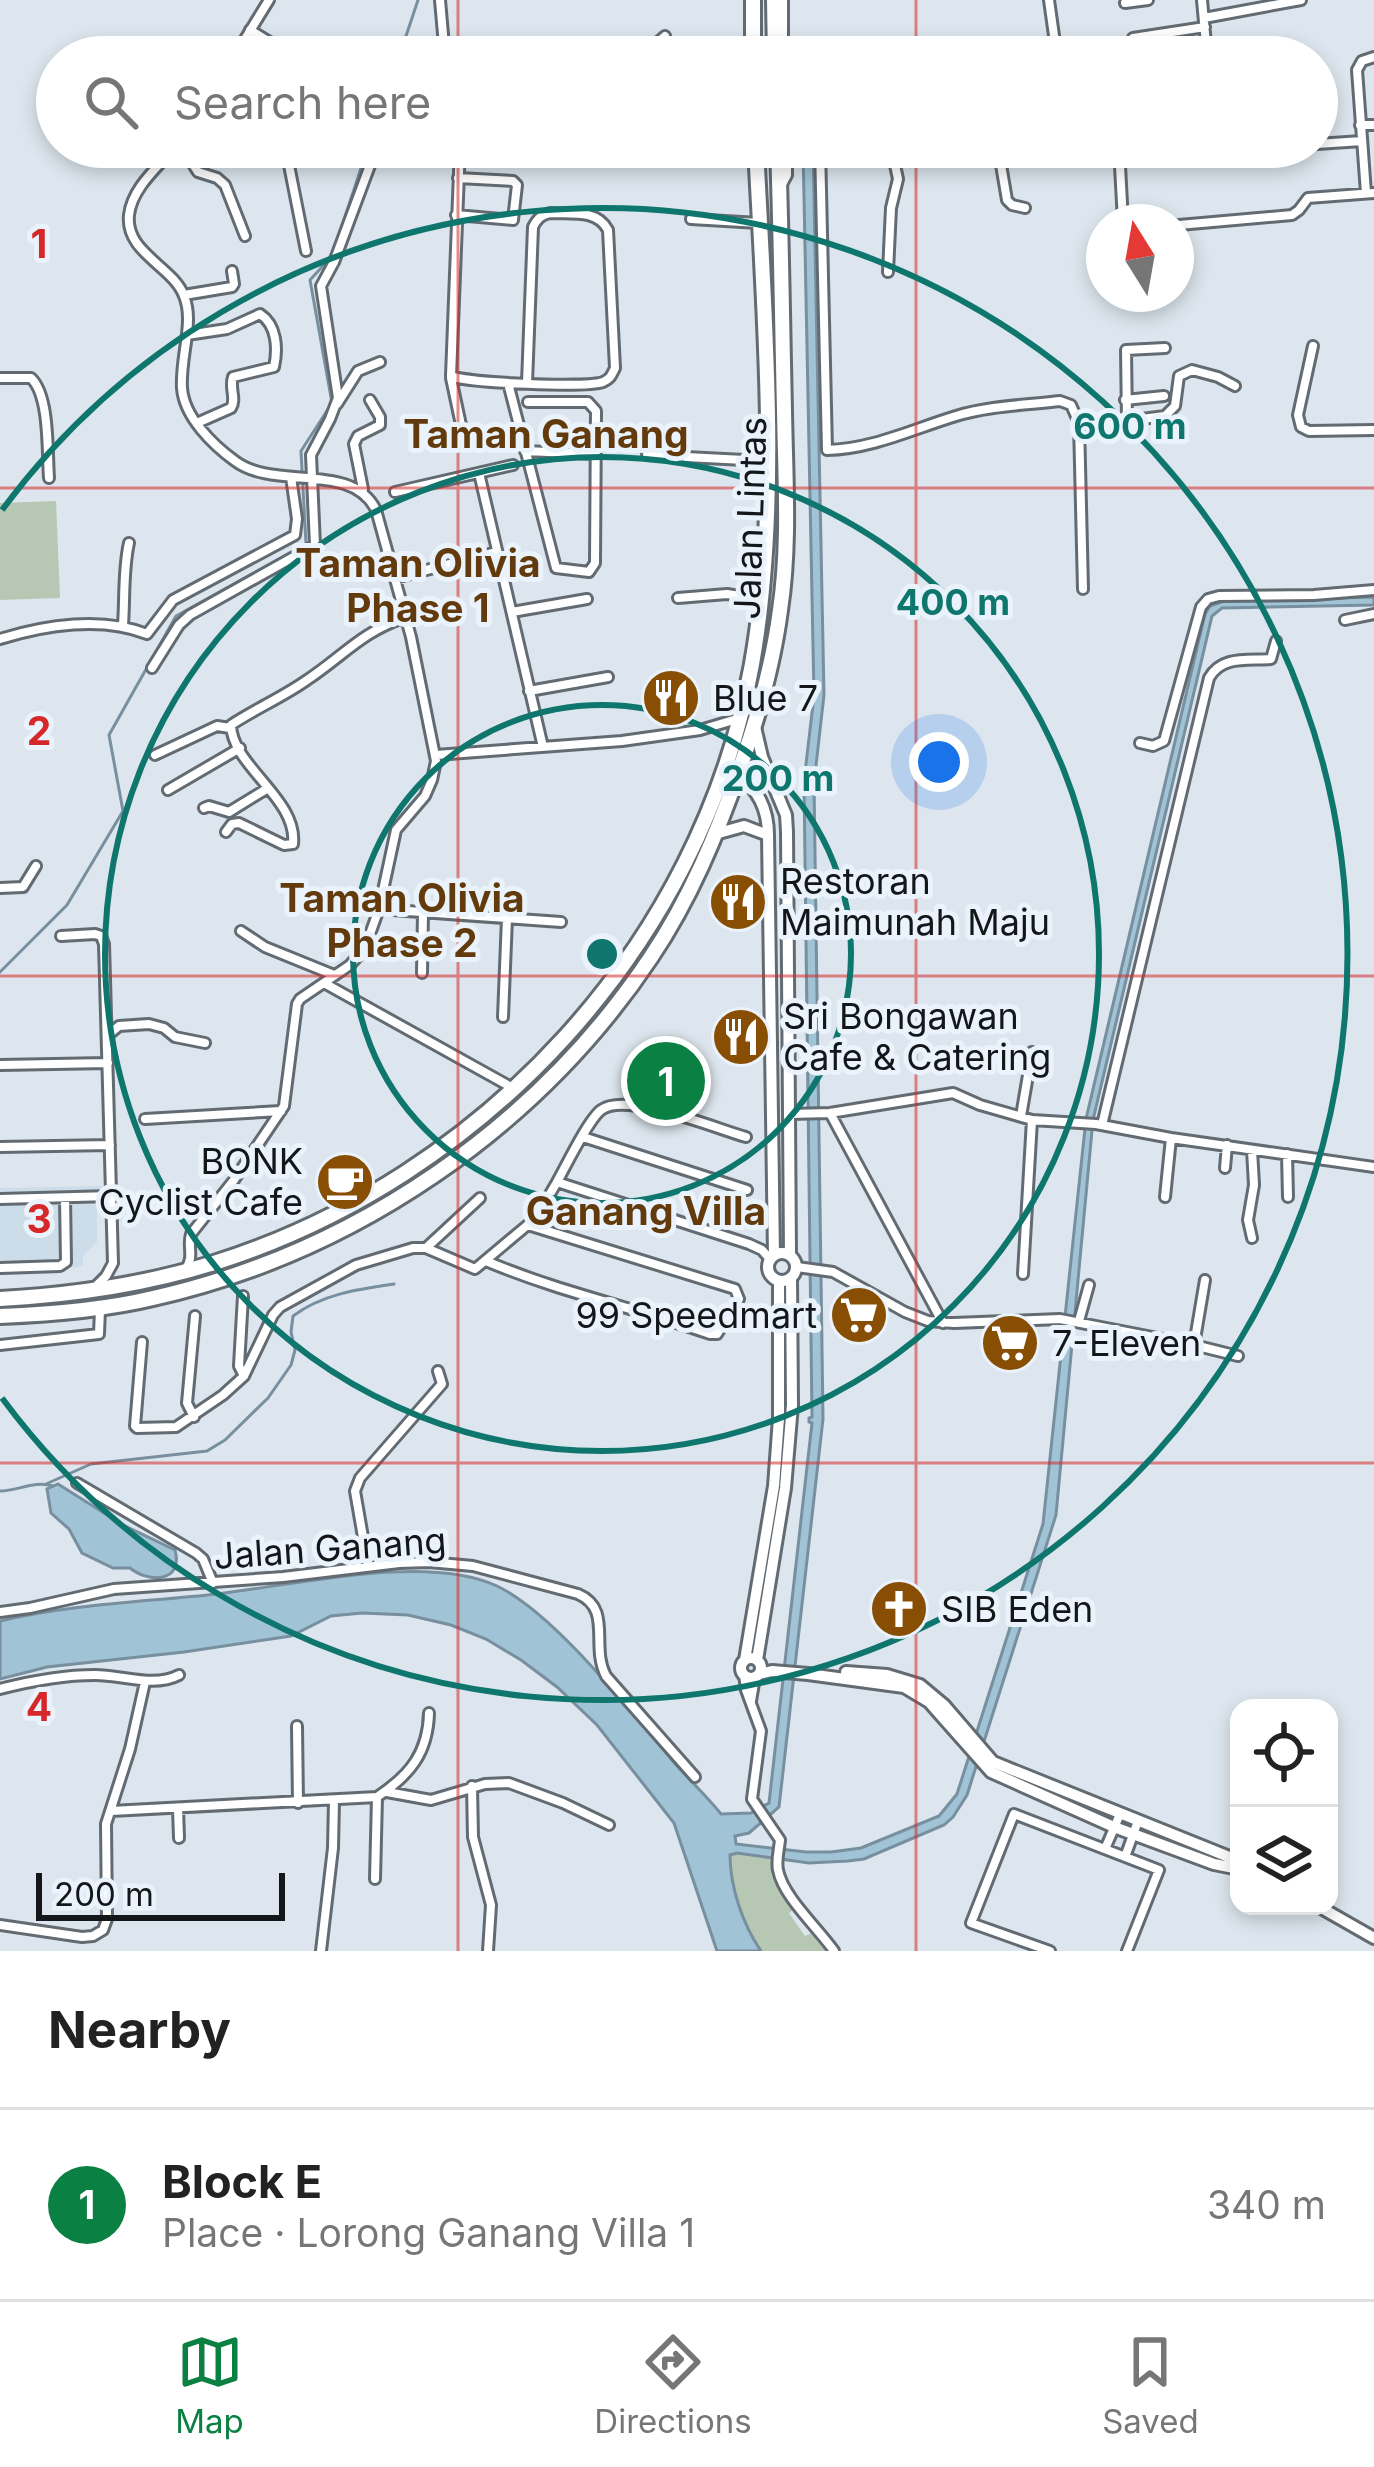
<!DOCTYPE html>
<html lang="en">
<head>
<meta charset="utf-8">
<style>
  :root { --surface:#fff; --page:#f6f6f6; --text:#222; --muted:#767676; --line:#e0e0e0; --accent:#0b8043 }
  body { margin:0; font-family:Inter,sans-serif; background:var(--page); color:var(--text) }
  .controls { position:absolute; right:36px; bottom:36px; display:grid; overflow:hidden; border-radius:24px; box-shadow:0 6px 18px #0003 }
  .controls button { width:108px; height:108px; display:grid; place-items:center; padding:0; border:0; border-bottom:3px solid var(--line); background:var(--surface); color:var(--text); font:60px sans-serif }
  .compass { position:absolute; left:1086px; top:204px; width:108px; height:108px; border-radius:50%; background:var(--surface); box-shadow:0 6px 18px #0003; rotate:349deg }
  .scale { position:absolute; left:36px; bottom:30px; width:249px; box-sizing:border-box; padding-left:12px; border:6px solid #14171a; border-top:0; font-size:33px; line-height:42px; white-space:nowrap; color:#14171a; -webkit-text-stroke:9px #eaf3fb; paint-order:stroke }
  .you { position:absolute; left:939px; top:762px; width:42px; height:42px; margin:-30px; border:9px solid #fff; border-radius:50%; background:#1a73e8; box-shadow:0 0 0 18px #1a73e833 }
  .badge { display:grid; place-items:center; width:78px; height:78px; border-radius:50%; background:var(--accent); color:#fff; font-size:39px; font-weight:700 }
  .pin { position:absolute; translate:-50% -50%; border:6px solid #fff; box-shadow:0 3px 12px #0006 }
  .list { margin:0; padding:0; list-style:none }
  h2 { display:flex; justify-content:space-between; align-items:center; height:156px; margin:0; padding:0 48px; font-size:51px }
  h2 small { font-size:39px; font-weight:400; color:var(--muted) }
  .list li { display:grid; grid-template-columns:78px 1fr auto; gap:36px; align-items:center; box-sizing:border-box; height:192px; padding:0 48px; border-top:3px solid var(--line) }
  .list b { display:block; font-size:45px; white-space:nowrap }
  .list p { margin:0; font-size:39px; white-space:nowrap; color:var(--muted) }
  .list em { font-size:39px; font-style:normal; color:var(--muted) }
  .icon { flex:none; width:66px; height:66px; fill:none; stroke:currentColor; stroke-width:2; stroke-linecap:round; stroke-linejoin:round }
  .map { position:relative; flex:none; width:1374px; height:1951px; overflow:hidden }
  .search { position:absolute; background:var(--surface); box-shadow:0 6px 18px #0003; left:36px; right:36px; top:36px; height:132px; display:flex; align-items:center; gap:30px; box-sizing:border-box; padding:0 42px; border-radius:66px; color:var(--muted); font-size:45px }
  .sheet { height:348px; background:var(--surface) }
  nav { display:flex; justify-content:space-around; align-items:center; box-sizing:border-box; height:168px; border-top:3px solid var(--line); background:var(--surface); font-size:33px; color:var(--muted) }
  nav a { display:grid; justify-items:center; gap:6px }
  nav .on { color:var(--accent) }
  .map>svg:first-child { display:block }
  .built { fill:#cddce9 }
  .green { fill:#b6c8b3 }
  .water { fill:#a1c3d6; stroke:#778f9e; stroke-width:3 }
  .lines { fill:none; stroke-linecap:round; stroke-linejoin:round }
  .stream { stroke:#778f9e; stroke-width:3 }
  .street-casing { stroke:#636b72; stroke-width:14 }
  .secondary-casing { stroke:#636b72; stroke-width:16 }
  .highway-casing { stroke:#636b72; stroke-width:20 }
  .street { stroke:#fff; stroke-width:8 }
  .secondary { stroke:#fff; stroke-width:10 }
  .highway { stroke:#fff; stroke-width:14 }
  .grid { fill:none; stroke:#d62828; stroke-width:3; stroke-opacity:0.55 }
  .ring { fill:none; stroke:#0f766e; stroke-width:6 }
  .labels { text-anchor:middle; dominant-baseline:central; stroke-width:10; stroke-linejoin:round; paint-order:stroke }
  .street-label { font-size:36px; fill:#14171a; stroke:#eaf3fb }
  .poi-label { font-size:36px; fill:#14171a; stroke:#eaf3fb; text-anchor:start }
  .neighbourhood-label { font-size:39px; font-weight:bold; fill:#623a0c; stroke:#eaf3fb }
  .grid-label { font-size:39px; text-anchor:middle; font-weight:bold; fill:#d62828; stroke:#eaf3fb; stroke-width:10; stroke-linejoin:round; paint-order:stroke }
  .centre { fill:#0f766e; stroke:#eaf3fb; stroke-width:6 }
  .ring-label { font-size:36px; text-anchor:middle; font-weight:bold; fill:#0f766e; stroke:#eaf3fb; stroke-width:10; stroke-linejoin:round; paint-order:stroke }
</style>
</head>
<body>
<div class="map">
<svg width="1374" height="1951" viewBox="0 0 1374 1951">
  <rect width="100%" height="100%" fill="#dde6ee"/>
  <!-- built -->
  <path class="built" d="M105,1186L106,1205L97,1206V1242L83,1256V1266L50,1270L49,1274L0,1275V1188Z"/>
  <!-- green -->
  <path class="green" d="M56,501L60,598L0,600V503Z
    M737,1853L771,1857L774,1876L793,1910L789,1913L805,1936L814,1932L831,1951H761C743,1925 731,1887 730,1856Z"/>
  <!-- water -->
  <path class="water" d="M803,147H813L824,695L814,783L823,1419L779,1807L749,1833L735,1836L736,1844L806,1852H831L861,1848L939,1816L957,1794L1043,1524L1086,1119L1205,614L1210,606L1224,601L1374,597V605L1222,608L1212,616L1093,1120L1056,1515L967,1795L953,1817L944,1825L864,1859L848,1861L809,1863L737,1853L730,1855C730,1887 743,1925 761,1951H717L674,1823L597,1725L557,1687L521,1660L486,1639L451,1625L408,1615L362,1613L331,1616L291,1636L184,1652L47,1667L0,1679V1621C72,1604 144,1602 217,1594C295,1585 427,1553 497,1586C555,1614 629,1710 672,1760C687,1778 706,1795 721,1814L751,1813L769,1803L812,1423L809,1422V1418L812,1417L804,781L814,696Z
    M58,1484L123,1525L175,1550C184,1583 148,1583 130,1568H113L82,1553L69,1529L51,1513L47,1489Z"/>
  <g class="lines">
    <!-- stream -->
    <path class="stream" d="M399,57L418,0
      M0,972L67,905L123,811L109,735L176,616L306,544L301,451L332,403L310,280L332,256L368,147
      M46,1484L91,1464L207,1451L225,1440L268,1398L291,1365L295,1350L291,1332L293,1316C322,1294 359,1289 394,1284
      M0,1491C18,1491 34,1480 53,1486"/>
    <!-- street casing -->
    <g class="street-casing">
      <path id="street" d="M440,0L445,57
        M783,0V39L791,57
        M1049,0L1057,57
        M1125,3L1148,0
        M1204,18L1301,0
        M250,30L294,57
        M1133,38L1205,27
        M444,43L550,51
        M234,57L269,0
        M652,57L657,43L665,36
        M1154,57L1206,44L1202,0
        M1360,125H1374
        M1317,144L1362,141
        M175,147C158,167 132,188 129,215C125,253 173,266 184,296C190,311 188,327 186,342C184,357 181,373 182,388C184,417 213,445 235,461C275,491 352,461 376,510L411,637L436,761L432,780L425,796L396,830L379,909L365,948L350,965L300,999L297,1004L284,1106L234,1180L191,1234C187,1247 195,1257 185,1270
        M182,147L198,172L217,178L225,185L245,236
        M221,147L229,156L279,150L287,155L306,251
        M460,147L451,376C467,383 587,388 603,382C611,378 611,376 615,368L608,230C597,209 571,214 550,213C541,215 537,219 533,227L527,383
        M820,147L827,450C872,449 913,429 956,416C988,406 1026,405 1060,401L1071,405L1079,423L1088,426L1165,416L1175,406L1179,376L1192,370L1218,377L1235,386
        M885,147L895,165L898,179L891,208L888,272
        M998,147L1007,200L1012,205L1025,208
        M1119,147L1123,222
        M1283,147H1286
        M781,186L787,175V147
        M1366,193L1357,70L1362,61L1374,57
        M456,215L513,220L517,185L513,181L458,178
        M691,219L759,223
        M1179,225L1292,215L1299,210L1308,198L1374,193
        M184,295L232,287L234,284L232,271
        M187,335L227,329L260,314C277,325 278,349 274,367L233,377C229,388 237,399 231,408L197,423
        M1313,346L1298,415L1301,427L1309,431L1374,430
        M0,378H31C50,396 47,452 49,478
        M451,378L461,425
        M508,383L556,568L589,572L595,563L596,411L588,402H528
        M1125,400L1164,396
        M337,404L358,371L380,362
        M1127,422L1126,350L1165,348
        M1079,423L1083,589
        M525,451L595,454
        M647,455L766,461
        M479,473L543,747
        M363,489L354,444L358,436L380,425V417L370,400
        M395,492L513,465
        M395,578L497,552
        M678,598L727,594L759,599
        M512,612L587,599
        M1345,620L1374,614
        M123,625C125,597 123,569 129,543
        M0,639C45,625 102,616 147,634L173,600L295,535L297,519L291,477
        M152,668L179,625L190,615L315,545L311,455L330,419L338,398L321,286L334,262L375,152
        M529,691L608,677
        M1140,743L1153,746L1164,741L1201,607L1208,599L1219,596L1314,595L1374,590
        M155,755L217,726L230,728
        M436,755L622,741L700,730L737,719
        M168,790L240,748
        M204,808L209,806L229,812L268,788
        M226,832L232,824L239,823L284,845L293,844C298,799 232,766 231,725C255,709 283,697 307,680C343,656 363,631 406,617
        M0,888L23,887L36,866
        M379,909L561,922
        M241,931L265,947L334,975
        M61,936L95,934L101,936L104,944L113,1263L106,1276L94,1288
        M422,973L423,913
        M324,983L511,1087
        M503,1017L507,918
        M108,1035L119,1026L149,1024L164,1028L175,1037L205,1043
        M0,1065L108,1063
        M830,1113L943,1323
        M789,1114L830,1113L953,1093L980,1105L1032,1120L1096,1124L1171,1138L1374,1167
        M1021,1116L1032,1052
        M145,1119L281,1111
        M1102,1125L1209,678C1222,655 1248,661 1271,659L1276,641
        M583,1137L747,1190
        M0,1147L110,1145
        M1287,1154L1288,1197
        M1225,1168L1227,1145
        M557,1182C566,1166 588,1120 601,1110C626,1091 717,1129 746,1137
        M1165,1197L1171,1138
        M0,1199L112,1196
        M1252,1238L1248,1220L1254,1185L1252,1150
        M426,1248L480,1198
        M486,1261C559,1292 635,1308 710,1334H717L739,1299L735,1289L528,1225
        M797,1267L833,1272L905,1312L928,1321L954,1323L1060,1319L1194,1345L1238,1356
        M0,1268L60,1266L66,1262L65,1198
        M1023,1274L1032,1120
        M243,1296L239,1366L244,1376
        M1079,1321L1089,1285
        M142,1342L135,1426L137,1428L176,1427L223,1395L244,1376L273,1315L280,1307L356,1265L413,1248H426L475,1269L536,1218L557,1182L749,1244L762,1250L770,1259
        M0,1345L99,1334L100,1309
        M1194,1345L1205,1280
        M194,1417L187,1403L195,1316
        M77,1483L196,1553L203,1559L213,1583
        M368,1566L355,1491L360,1478L442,1384L438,1371
        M0,1612L30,1608L114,1589L283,1577L399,1563L429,1562L473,1566L578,1594C613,1609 590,1646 606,1676L695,1777
        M744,1674L746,1690L761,1731L752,1799L780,1840C779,1850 776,1861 778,1870C783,1897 819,1929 834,1951
        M0,1689C31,1681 63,1675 95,1675C123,1675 154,1688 179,1675
        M751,1701L755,1677
        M297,1726L298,1803
        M472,1786L473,1837L491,1905L488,1951
        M387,1792L431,1800L485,1784L509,1783L563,1803L609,1825
        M178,1808L179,1838
        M111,1811L377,1797C410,1775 428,1753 429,1713
        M1105,1849L1120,1814
        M1125,1857L1138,1821
        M375,1879L377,1797
        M0,1925L82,1937L93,1936L103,1930L107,1919L106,1824L130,1749L145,1682
        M321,1951L333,1848L334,1801
        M1050,1951L971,1923L1014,1814L1159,1870L1127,1951"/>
    </g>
    <!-- secondary casing -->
    <g class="secondary-casing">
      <path id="secondary" d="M755,727L762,757L786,815L787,832L790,1255
        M738,773C758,791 768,808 768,835
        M715,834L744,826L768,835L774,1256
        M768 1267a14 14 0 1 1 28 0a14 14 0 1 1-28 0Z
        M741 1668a10 10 0 1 1 20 0a10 10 0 1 1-20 0Z
        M745,1660L774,1486L779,1418V1281
        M757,1660L785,1488L792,1405L791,1278
        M846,1672L887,1675L920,1685L944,1705L993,1762L1239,1861
        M759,1674L772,1671L808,1674L904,1687L929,1702L991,1772L1114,1827L1214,1864L1239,1869
        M1318,1906L1374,1938"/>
    </g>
    <!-- highway casing -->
    <g class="highway-casing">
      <path id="highway" d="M753,0V57
        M774,0L775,57
        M0,1299C73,1295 144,1285 214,1263C484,1178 701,945 752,664C781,500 764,313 756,147
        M0,1316C51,1314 103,1310 153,1298C354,1253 537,1128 651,957C690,899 717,834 740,768C758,717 773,664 780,610C790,544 785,477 784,410C782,323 781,235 778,147"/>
    </g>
    <!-- street -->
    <use href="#street" class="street"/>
    <!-- secondary -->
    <use href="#secondary" class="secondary"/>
    <!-- highway -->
    <use href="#highway" class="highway"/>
  </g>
  <!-- grid -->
  <path class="grid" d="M458,0V57M916,0V57M458,147V1951M916,147V1951M0,488H1374M0,976H1374M0,1463H1374"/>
  <!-- distance rings -->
  <g class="ring">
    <circle cx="602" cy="954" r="249"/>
    <circle cx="602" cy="954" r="497"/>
    <path d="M2 510A746 746 0 1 1 2 1398"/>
  </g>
  <!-- icons -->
  <defs>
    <g id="restaurant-disc" transform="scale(3)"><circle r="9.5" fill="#884f04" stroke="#eaf3fb"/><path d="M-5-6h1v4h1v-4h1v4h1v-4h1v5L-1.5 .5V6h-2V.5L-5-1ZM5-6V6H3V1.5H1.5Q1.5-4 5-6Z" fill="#fff"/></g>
    <g id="cafe-disc" transform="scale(3)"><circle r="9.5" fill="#884f04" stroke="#eaf3fb"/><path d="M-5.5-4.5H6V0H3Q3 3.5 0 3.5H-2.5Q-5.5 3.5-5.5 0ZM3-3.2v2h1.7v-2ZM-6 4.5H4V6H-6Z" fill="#fff"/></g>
    <g id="supermarket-disc" transform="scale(3)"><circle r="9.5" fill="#884f04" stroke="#eaf3fb"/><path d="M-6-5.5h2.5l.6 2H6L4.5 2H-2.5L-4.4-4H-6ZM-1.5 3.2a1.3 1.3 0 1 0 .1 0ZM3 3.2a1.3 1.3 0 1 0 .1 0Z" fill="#fff"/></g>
    <g id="church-disc" transform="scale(3)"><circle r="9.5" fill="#884f04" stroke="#eaf3fb"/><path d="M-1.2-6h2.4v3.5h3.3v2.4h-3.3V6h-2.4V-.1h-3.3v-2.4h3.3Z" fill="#fff"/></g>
  </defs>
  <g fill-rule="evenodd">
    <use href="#restaurant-disc" x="671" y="698"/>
    <use href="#restaurant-disc" x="738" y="902"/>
    <use href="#restaurant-disc" x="741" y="1037"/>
    <use href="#cafe-disc" x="345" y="1182"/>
    <use href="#supermarket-disc" x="859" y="1315"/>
    <use href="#supermarket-disc" x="1010" y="1343"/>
    <use href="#church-disc" x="899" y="1609"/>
  </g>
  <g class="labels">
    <!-- street labels -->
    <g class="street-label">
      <text transform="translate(750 518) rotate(-88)">Jalan Lintas</text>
      <text transform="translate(330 1548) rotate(-4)">Jalan Ganang</text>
    </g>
    <!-- poi labels -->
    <g class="poi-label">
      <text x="713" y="698">Blue 7</text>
      <text x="780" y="881">Restoran<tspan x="780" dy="41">Maimunah Maju</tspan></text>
      <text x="783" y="1016">Sri Bongawan<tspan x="783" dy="41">Cafe &amp; Catering</tspan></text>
      <text x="303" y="1161" text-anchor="end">BONK<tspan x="303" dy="41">Cyclist Cafe</tspan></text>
      <text x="817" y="1315" text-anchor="end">99 Speedmart</text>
      <text x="1052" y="1343">7-Eleven</text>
      <text x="941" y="1609">SIB Eden</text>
    </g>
    <!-- neighbourhood labels -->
    <g class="neighbourhood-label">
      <text x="546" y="433">Taman Ganang</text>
      <text x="418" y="562">Taman Olivia<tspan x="418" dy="45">Phase 1</tspan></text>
      <text x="402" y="897">Taman Olivia<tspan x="402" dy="45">Phase 2</tspan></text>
      <text x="646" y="1210">Ganang Villa</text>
    </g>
  </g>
  <g class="grid-label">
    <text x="39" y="258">1</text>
    <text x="39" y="745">2</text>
    <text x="39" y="1233">3</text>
    <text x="39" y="1721">4</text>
  </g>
  <circle cx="602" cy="954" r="18" class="centre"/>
  <g class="ring-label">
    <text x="1130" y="439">600 m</text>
    <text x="953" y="615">400 m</text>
    <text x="778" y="791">200 m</text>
  </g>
</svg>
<div class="controls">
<button><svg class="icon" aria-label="locate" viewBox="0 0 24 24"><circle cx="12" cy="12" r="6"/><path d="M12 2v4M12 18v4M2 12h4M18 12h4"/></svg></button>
<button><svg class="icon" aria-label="layers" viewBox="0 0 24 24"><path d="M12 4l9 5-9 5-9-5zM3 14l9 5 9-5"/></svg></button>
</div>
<svg class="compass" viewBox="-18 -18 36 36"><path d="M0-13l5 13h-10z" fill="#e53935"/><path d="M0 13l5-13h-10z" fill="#767676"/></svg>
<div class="scale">200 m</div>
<div class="you"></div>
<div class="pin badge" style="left:666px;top:1081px">1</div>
<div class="search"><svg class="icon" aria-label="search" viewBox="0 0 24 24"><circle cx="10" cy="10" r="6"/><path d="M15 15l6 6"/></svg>Search here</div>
</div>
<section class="sheet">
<h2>Nearby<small></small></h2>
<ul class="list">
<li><span class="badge">1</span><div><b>Block E</b><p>Place · Lorong Ganang Villa 1</p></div><em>340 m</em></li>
</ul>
</section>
<nav>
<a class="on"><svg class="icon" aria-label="map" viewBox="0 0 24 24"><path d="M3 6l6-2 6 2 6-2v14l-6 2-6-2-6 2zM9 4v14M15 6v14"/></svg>Map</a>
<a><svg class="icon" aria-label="directions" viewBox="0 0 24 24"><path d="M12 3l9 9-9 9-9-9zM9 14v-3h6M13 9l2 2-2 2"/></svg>Directions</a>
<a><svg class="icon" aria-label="saved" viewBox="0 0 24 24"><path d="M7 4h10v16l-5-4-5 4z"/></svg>Saved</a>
</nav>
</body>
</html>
